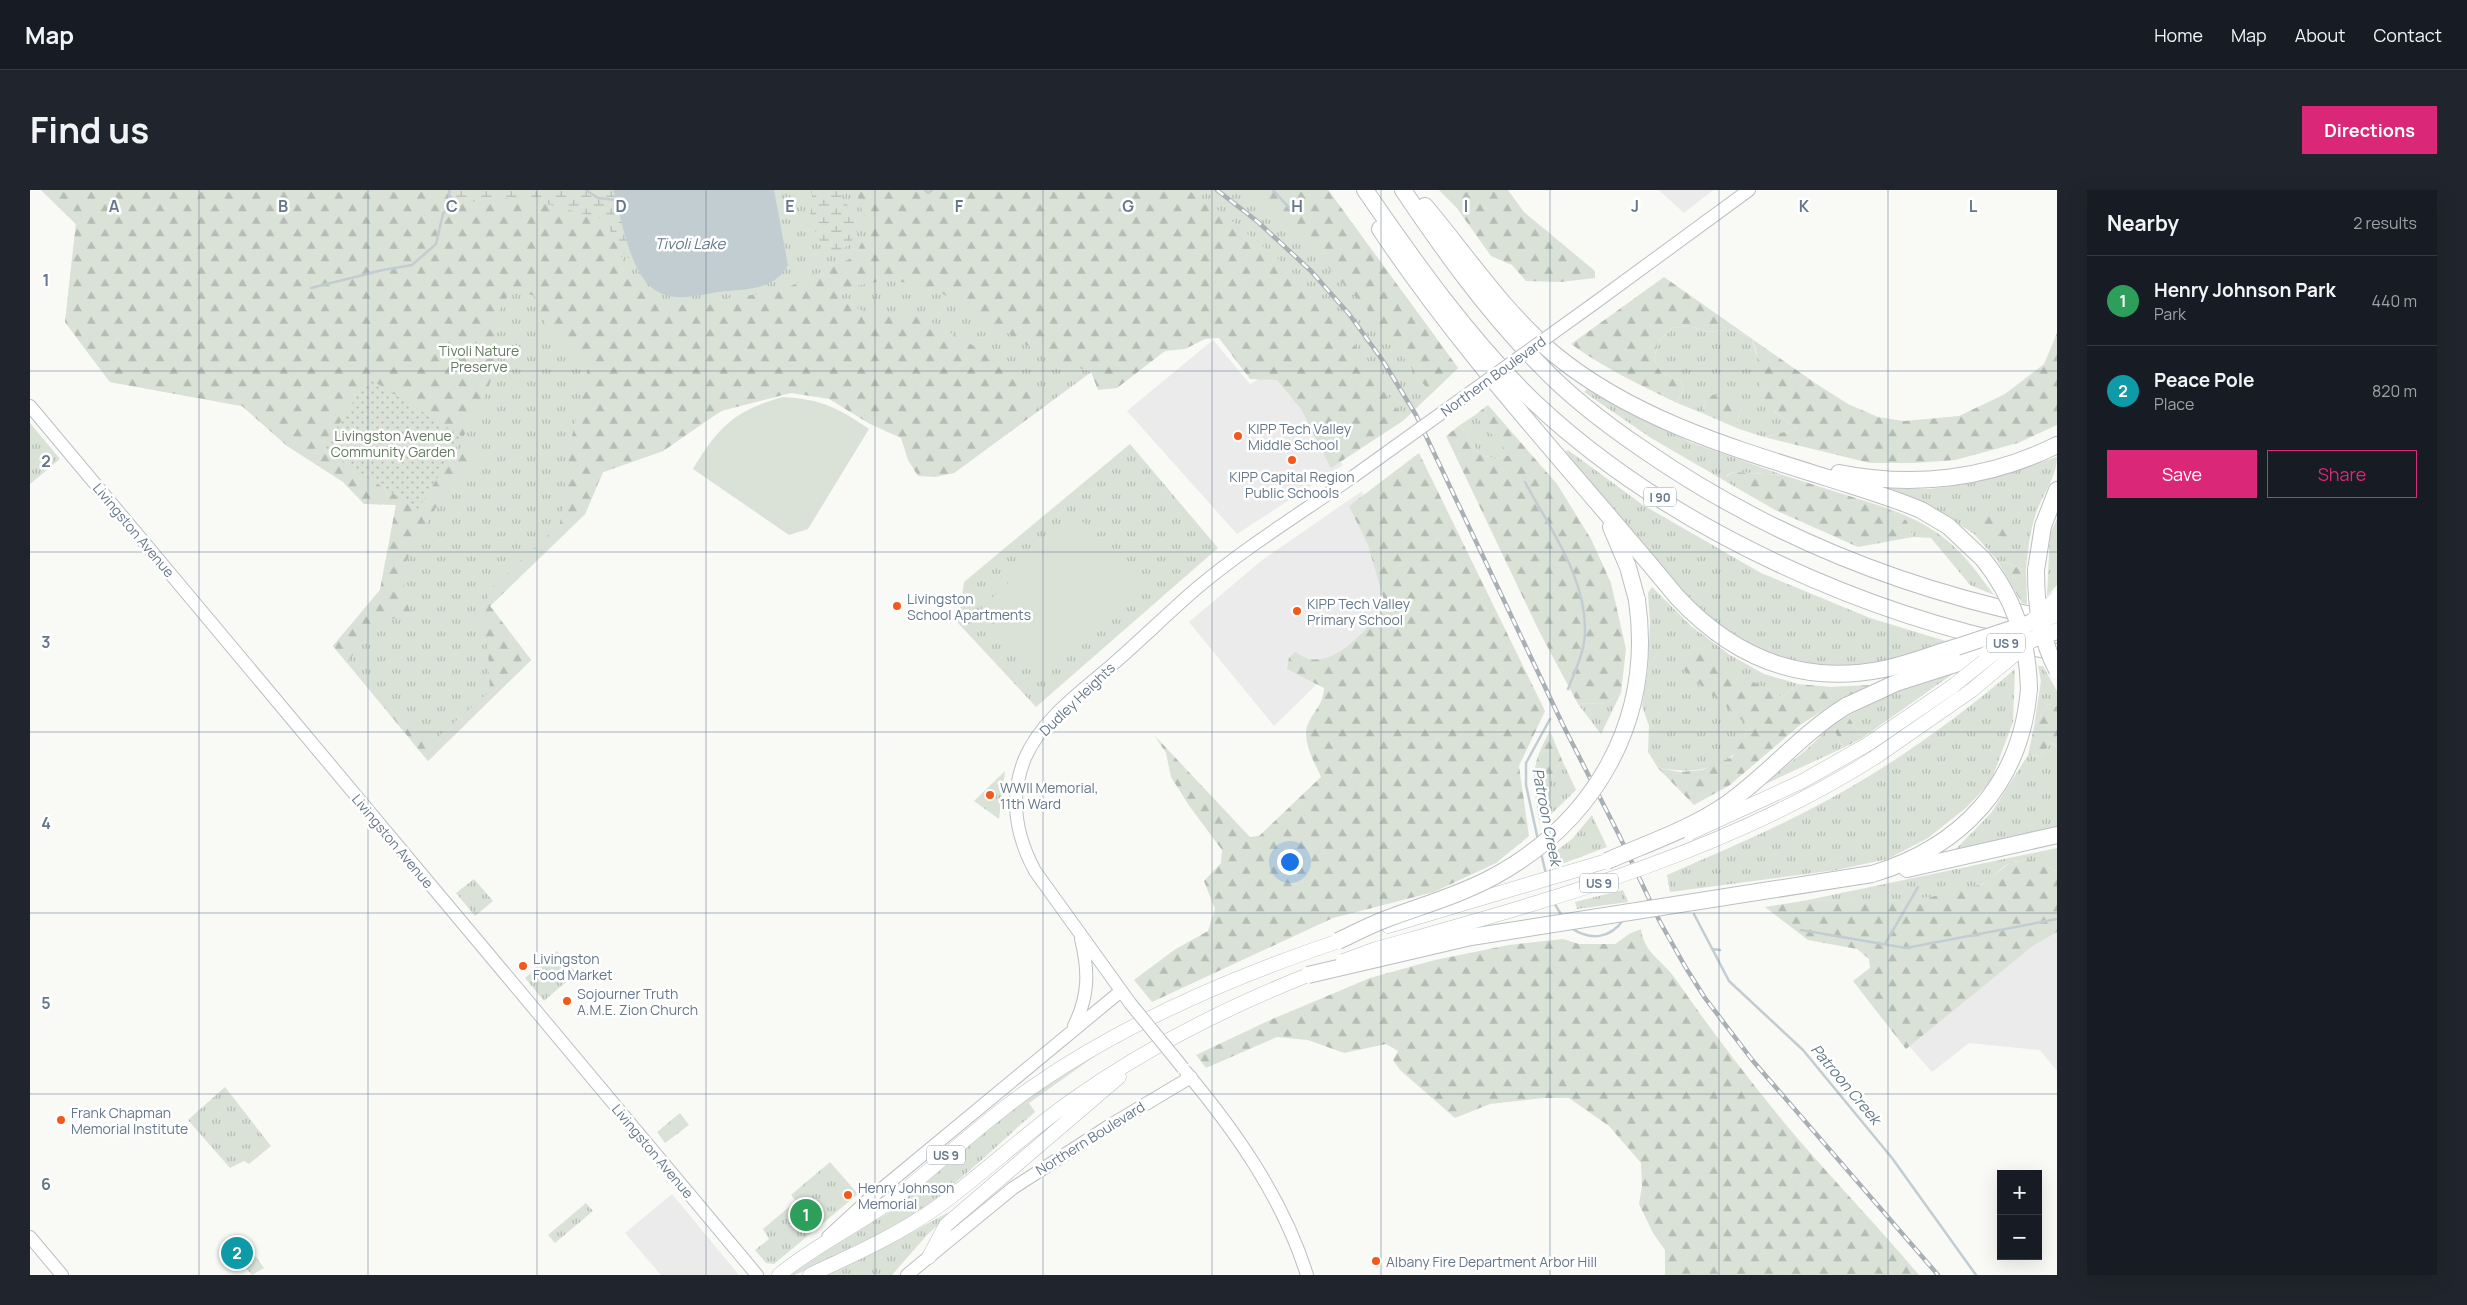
<!DOCTYPE html>
<html lang="en">
<head>
<meta charset="utf-8">
<style>
  :root { --surface:#171b24; --page:#20242c; --text:#f1f3f6; --muted:#9ea1a6; --line:#363941; --accent:#db2777 }
  body { margin:0; font-family:Manrope,sans-serif; background:var(--page); color:var(--text) }
  .controls { position:absolute; right:15px; bottom:15px; display:grid; overflow:hidden; border-radius:0px; box-shadow:0 5px 20px #0002 }
  .controls button { width:45px; height:45px; display:grid; place-items:center; padding:0; border:0; border-bottom:1px solid var(--line); background:var(--surface); color:var(--text); font:25px sans-serif }
  .you { position:absolute; left:1259px; top:671px; width:18px; height:18px; margin:-12px; border:4px solid #fff; border-radius:50%; background:#1a73e8; box-shadow:0 0 0 8px #1a73e833 }
  .badge { display:grid; place-items:center; width:32px; height:32px; border-radius:50%; background:var(--accent); color:#fff; font-size:16px; font-weight:700 }
  .pin { position:absolute; translate:-50% -50%; border:2px solid #fff; box-shadow:0 1px 5px #0006 }
  .list { margin:0; padding:0; list-style:none }
  h2 { display:flex; justify-content:space-between; align-items:center; height:65px; margin:0; padding:0 20px; font-size:21px }
  h2 small { font-size:16px; font-weight:400; color:var(--muted) }
  .list li { display:grid; grid-template-columns:32px 1fr auto; gap:15px; align-items:center; box-sizing:border-box; height:90px; padding:0 20px; border-top:1px solid var(--line) }
  .list b { display:block; font-size:19px; white-space:nowrap }
  .list p { margin:0; font-size:16px; white-space:nowrap; color:var(--muted) }
  .list em { font-size:16px; font-style:normal; color:var(--muted) }
  .actions { display:flex; gap:10px; padding:15px 20px }
  .actions a { flex:1; padding:11px 0; border:1px solid var(--accent); border-radius:0px; text-align:center; font-size:18px; color:var(--accent) }
  .actions .main { background:var(--accent); color:#fff }
  .map { position:relative; flex:none; width:2027px; height:1085px; overflow:hidden; border-radius:0px }
  header { display:flex; align-items:center; gap:30px; box-sizing:border-box; height:70px; padding:0 25px; background:var(--surface); border-bottom:1px solid var(--line) }
  header strong { font-size:24px }
  nav { display:flex; gap:28px; margin-inline-start:auto; font-size:18px }
  .intro { display:flex; align-items:center; justify-content:space-between; box-sizing:border-box; height:120px; padding:0 30px }
  h1 { margin:0; font-size:35px }
  .button { padding:12px 22px; border-radius:0px; background:var(--accent); color:#fff; font-size:18px; font-weight:700 }
  main { display:flex; gap:30px; padding:0 30px }
  aside { flex:1; background:var(--surface); border-radius:0px; box-shadow:0 5px 20px #0002 }
  .map>svg:first-child { display:block }
  .built { fill:#eaebea }
  .grass { fill:url(#grass-tufts) }
  .forest { fill:url(#forest-firs) }
  .wetland { fill:url(#wetland-marsh) }
  .garden { fill:url(#garden-dots) }
  .pitch { fill:#dae2d7 }
  .water { fill:#c2cdd2 }
  .lines { fill:none; stroke-linecap:round; stroke-linejoin:round }
  .stream { stroke:#c2cdd2; stroke-width:2.5 }
  .secondary-casing { stroke:#bbc0c5; stroke-width:14 }
  .primary-casing { stroke:#bcc0c4; stroke-width:15 }
  .highway-casing { stroke:#bbbfc2; stroke-width:18 }
  .secondary { stroke:#fff; stroke-width:12 }
  .primary { stroke:#fff; stroke-width:14 }
  .highway { stroke:#fff; stroke-width:16 }
  .rail-casing { stroke:#a8afb5; stroke-width:4.5 }
  .rail { stroke:#fff; stroke-width:2.5; stroke-dasharray:8; stroke-linecap:butt }
  .secondary-bridge-casing { stroke:#bbc0c5; stroke-width:14; stroke-linecap:butt }
  .primary-bridge-casing { stroke:#bcc0c4; stroke-width:15; stroke-linecap:butt }
  .highway-bridge-casing { stroke:#bbbfc2; stroke-width:18; stroke-linecap:butt }
  .secondary-bridge { stroke:#fff; stroke-width:12 }
  .primary-bridge { stroke:#fff; stroke-width:14 }
  .highway-bridge { stroke:#fff; stroke-width:16 }
  .grid { fill:none; stroke:#65788a; stroke-width:1; stroke-opacity:0.55 }
  .poi-dot { fill:#f4581b; stroke:#fff; stroke-width:2 }
  .labels { text-anchor:middle; dominant-baseline:central; stroke-width:5; stroke-linejoin:round; paint-order:stroke }
  .shield { fill:#fff; stroke:#93a0ad; stroke-width:1 }
  .shield-label { font-size:12px; font-weight:bold; fill:#65788a }
  .park-label { font-size:14px; fill:#657b61; stroke:#fff }
  .street-label { font-size:14px; fill:#65788a; stroke:#fff }
  .poi-label { font-size:14px; fill:#65788a; stroke:#fff; text-anchor:start }
  .water-label { font-size:15px; font-style:italic; fill:#617a85; stroke:#fff }
  .grid-label { font-size:16px; text-anchor:middle; font-weight:bold; fill:#65788a; stroke:#fff; stroke-width:5; stroke-linejoin:round; paint-order:stroke }
</style>
</head>
<body>
<header>
<strong>Map</strong>
<nav><a>Home</a><a>Map</a><a>About</a><a>Contact</a></nav>
</header>
<div class="intro"><h1>Find us</h1><a class="button">Directions</a></div>
<main>
<div class="map">
<svg width="2027" height="1085" viewBox="0 0 2027 1085">
  <defs>
    <pattern id="grass-tufts" width="24" height="20" patternUnits="userSpaceOnUse" patternTransform="scale(1.25)"><rect width="24" height="20" fill="#dae2d7"/><path d="M3 7l-1-3M5 7V3M7 7l1-3M15 17l-1-3M17 17v-4M19 17l1-3" fill="none" stroke="#b4bcb4"/></pattern>
    <pattern id="forest-firs" width="22" height="20" patternUnits="userSpaceOnUse" patternTransform="scale(1.25)"><rect width="22" height="20" fill="#dae2d7"/><path d="M5 1l3.5 6h-7zM16 11l3.5 6h-7z" fill="#b4bcb4"/></pattern>
    <pattern id="wetland-marsh" width="20" height="14" patternUnits="userSpaceOnUse" patternTransform="scale(1.25)"><rect width="20" height="14" fill="#dae2d7"/><path d="M1 5h8M5 5V1M11 12h8M15 12V8" fill="none" stroke="#b4bcb4"/></pattern>
    <pattern id="garden-dots" width="8" height="8" patternUnits="userSpaceOnUse" patternTransform="scale(1.25)"><rect width="8" height="8" fill="#dae2d7"/><path d="M2 2h.1M6 6h.1" fill="none" stroke="#b4bcb4" stroke-width="1.8" stroke-linecap="round"/></pattern>
  </defs>
  <rect width="100%" height="100%" fill="#f9f9f6"/>
  <!-- built -->
  <path class="built" d="M1629,0H1683L1654,23Z
    M1183,150L1220,194L1253,176L1313,275L1207,344L1097,221Z
    M1332,301L1374,409L1244,536L1159,432L1231,371Z
    M2027,738V881L2010,860L1939,853L1902,882L1837,808Z
    M642,1004L709,1085H631L595,1043Z"/>
  <!-- grass -->
  <path class="grass" d="M11,0H1298L1428,178L1374,230L1311,271L1234,144L1132,130L924,283L861,221L763,185L686,224L633,261L573,282L555,324L460,416L501,470L398,571L303,456L350,400L366,315L212,216L80,192L35,132L46,34Z
    M1660,136L1678,142L1702,139L1722,149L1730,177V196L1745,222L1767,239L1734,247L1709,239L1707,231L1712,218L1676,211L1672,223L1647,213L1654,197L1649,190L1631,183L1624,170L1628,152L1642,138Z
    M1558,198L1660,252L1753,285L1703,282L1696,286L1745,320L1621,248L1554,202Z
    M1445,225L1481,265L1466,269L1449,264L1430,235Z
    M0,233L30,269L0,294Z
    M1100,254L1188,358L1006,517L928,433L934,392Z
    M1538,260L1613,315L1731,383L1840,428L1922,453L1831,478L1790,479L1739,468L1695,444L1663,414L1534,263Z
    M2027,267C2027,285 2015,301 2008,318C2000,338 1998,359 1996,380L1967,370L1944,344L1903,317L1859,298L1900,299L1948,292Z
    M1857,318C1913,339 1930,358 1964,405L1940,395L1901,348L1883,347L1877,331Z
    M2027,329V395L2017,406L2020,344Z
    M1622,397L1661,436L1700,465L1734,484L1768,494L1752,507L1712,487L1702,521L1721,538C1715,547 1709,562 1700,567C1678,583 1654,582 1628,578L1618,562L1619,536L1612,516L1618,479L1620,433L1618,403Z
    M1937,474L1832,548L1818,526L1842,512Z
    M2008,476H2013L2027,501V516L2018,514L2004,537L2011,491Z
    M1985,479L1983,532L1961,591L1937,617L1898,648L1858,669L1806,680L1640,702L1637,685C1685,664 1733,644 1779,620C1853,582 1922,533 1985,479Z
    M1591,503L1571,544L1548,514L1576,513Z
    M1802,535L1813,558L1731,596L1776,560Z
    M2022,552L2027,559V638L1925,660L1961,623L1998,565L2010,566Z
    M1532,570L1546,600L1510,635L1520,588Z
    M975,581L969,629L944,611Z
    M1562,625L1577,657L1521,678L1519,666L1542,649Z
    M2027,658V681C2012,675 2000,668 1983,672C1971,675 1963,690 1952,694C1898,716 1835,711 1778,710Z
    M444,689L463,711L445,726L426,703Z
    M1593,700L1598,712L1547,719L1545,712Z
    M527,761L546,783L514,811L495,788Z
    M1068,864L999,913L1005,922C969,953 934,988 896,1016C858,1046 809,1064 765,1085H756L777,1070L861,1021L986,915L1020,891Z
    M195,897L241,956L219,974L214,971L200,978L158,930Z
    M650,923L659,935L635,953L627,942Z
    M800,972L828,1004L744,1074L736,1073L725,1060L739,1049L733,1039L766,1011L761,1005Z
    M556,1013L563,1021L525,1053L518,1045Z
    M917,1023L919,1025L897,1045L862,1085H792L853,1058Z
    M211,1056L226,1067L234,1078L222,1085L203,1063Z"/>
  <!-- forest -->
  <path class="forest" d="M11,0H414L431,13L491,7L577,30L600,89L621,107L649,115L750,101L824,67L838,41L826,0H1158L1191,22L1245,66L1296,115L1339,176L1374,230L1301,278L1271,219L1247,190L1220,189L1189,148L1175,149L1155,159L1135,161L1087,198L1068,200L1061,182L1015,166L908,101L860,89L816,98L809,110L842,125L867,123L896,129L965,168L1000,194L1008,221L924,283L905,287L888,286L878,270L871,248L840,234L799,209L761,203L691,221L633,261L573,282L555,324L460,416L501,470L398,571L359,523L404,550L460,501L458,458L450,426L461,398L530,334L542,246L559,174L537,159L519,141L503,105L480,102L468,123L465,179L453,212L433,247L338,188L388,319L425,258L449,268L410,311L384,354L373,379L375,408L381,424L359,430L344,437L317,473L303,456L350,400L366,315L334,314L313,292L257,256L212,216L80,192L35,132L46,34Z
    M1217,0H1298L1428,178L1401,204L1338,120L1266,43Z
    M1409,0H1478L1494,22L1565,81V88L1531,92L1496,91L1482,75L1461,66L1426,17Z
    M1634,87L1785,193L1818,214L1848,227L1874,231L1929,226L1975,204L2014,174L2027,143V235L1988,253L1925,270L1884,273H1840L1734,247L1767,239C1752,227 1733,216 1730,195C1727,178 1730,167 1722,149L1702,139L1678,142L1660,136L1642,138L1628,152L1624,170L1631,183L1649,190L1654,197L1647,213C1610,195 1574,178 1541,154Z
    M1682,205H1705L1712,218L1707,231L1709,239L1672,223L1676,211Z
    M1458,215L1527,294L1561,349L1581,393L1596,459L1591,503L1576,513L1548,514L1509,441L1416,246L1430,235L1449,264L1466,269L1480,265L1445,225Z
    M1389,263L1515,521L1489,576L1499,646L1466,673L1404,702L1303,728L1122,812L1104,790L1144,760L1178,741L1185,719L1174,691L1191,673L1192,660L1160,617L1141,587L1136,563L1124,545L1220,647L1229,646L1291,587C1285,573 1271,550 1278,534C1285,519 1293,515 1294,498L1257,479L1259,468L1265,462C1269,464 1274,468 1279,469C1309,475 1338,436 1356,417L1338,355L1319,316Z
    M1703,282L1753,285L1857,318L1877,331L1883,347L1828,357L1745,320L1696,287Z
    M1956,321L1983,331L1985,339L1982,350L1959,342L1947,325Z
    M1967,370L1996,380L1997,414L1992,413Z
    M1653,463H1668L1752,507L1768,494L1801,497L1840,495L1809,510L1770,535L1700,595L1664,615L1628,578L1650,582L1672,580L1702,567L1721,538L1649,476Z
    M2018,514L2027,516V559L2022,552L2010,566L1998,565L2004,537Z
    M1818,526L1832,548L1813,558L1802,535Z
    M1520,541L1532,570L1520,588L1510,635C1503,592 1498,580 1520,541Z
    M2001,670L2027,681V742L2004,755L1876,859L1823,791L1840,778L1839,769L1827,759L1778,750L1735,717L1778,710L1858,711L1901,707L1953,694L1981,672Z
    M1611,739C1614,763 1631,769 1644,787C1683,843 1724,897 1768,949C1808,995 1850,1039 1889,1085H1635V1060L1623,1043L1609,1014L1612,996L1611,973L1579,936L1539,908H1513L1460,914L1425,928L1370,880L1363,870L1368,861L1356,854L1314,863L1278,850L1247,847L1176,878L1166,865L1240,830L1340,788L1405,770L1479,755L1533,749L1549,754H1585L1599,744Z"/>
  <!-- wetland -->
  <path class="wetland" d="M414,0H583L604,75L585,52L576,30L491,7L431,13Z
    M780,0H813C809,12 818,14 824,21C835,33 823,55 811,60C807,62 800,61 796,58C787,52 788,40 779,34L783,6Z"/>
  <!-- garden -->
  <path class="garden" d="M338,188L433,247L388,319L293,260Z"/>
  <!-- pitch -->
  <path class="pitch" d="M753,207C791,209 809,218 839,239L778,339L759,345L663,279C688,237 705,220 753,207Z
    M1049,328L1109,392L1010,483L951,418Z"/>
  <!-- water -->
  <path class="water" d="M583,0H744L758,75C754,82 750,87 743,91C727,101 705,100 688,102C666,106 637,114 619,95C599,76 591,27 583,0Z"/>
  <g class="lines">
    <!-- stream -->
    <path class="stream" d="M556,0L568,8L586,10
      M895,0L898,3L902,0
      M1243,0L1261,20
      M281,98L353,80L382,75L406,54L413,24L420,14L419,0
      M1495,292C1520,339 1557,388 1555,444C1554,463 1545,481 1538,499
      M1508,650L1496,595V573L1520,529
      M1511,663L1516,684
      M1523,711L1532,726
      M1664,724L1699,791L1773,860L1862,968L1946,1085
      M1541,738C1561,751 1580,749 1594,729
      M1771,740L1876,758L2027,729
      M1855,754L1888,697
      M1682,759L1690,760"/>
    <!-- secondary casing -->
    <g class="secondary-casing">
      <path id="secondary" d="M1562,115L1719,0
        M0,216L727,1085
        M1100,813L1005,681C986,646 979,607 995,568C1012,529 1051,502 1082,475C1111,450 1138,423 1167,398C1216,357 1271,323 1324,286
        M1044,836C1059,806 1059,781 1051,749
        M1156,882C1207,943 1253,1009 1277,1085
        M0,1047L32,1085
        M798,1047L837,1011L1091,801
        M877,1085L983,998L1079,936L1161,887"/>
    </g>
    <!-- primary casing -->
    <g class="primary-casing">
      <path id="primary" d="M1838,554L1923,496
        M1847,566L1942,500
        M1358,736L1577,671
        M899,1067L916,1035L1089,887
        M749,1085C785,1055 825,1037 862,1010C911,973 954,930 1004,896C1099,830 1209,784 1318,748
        M780,1085C825,1064 870,1044 910,1015C956,981 997,942 1044,909C1116,858 1195,818 1278,785"/>
    </g>
    <!-- highway casing -->
    <g class="highway-casing">
      <path id="highway" d="M1335,0C1386,74 1439,149 1504,212C1640,340 1844,431 2027,462
        M1373,0C1414,61 1457,121 1509,174C1540,207 1577,235 1614,260C1737,345 1874,400 2020,429
        M1395,16C1437,66 1473,121 1524,164C1603,229 1702,258 1798,288C1829,298 1861,307 1891,320L1918,336L1953,369
        M1350,39C1438,171 1547,285 1647,407C1703,467 1771,496 1854,479C1879,474 1903,464 1927,457
        M1809,283C1884,298 1959,289 2027,255
        M1581,337L1598,377L1607,410
        M2006,380L2013,336L2027,300
        M1816,516L1866,493L1957,464
        M1877,679L2027,645
        M1842,684C1932,657 1991,594 1999,499"/>
    </g>
    <!-- secondary -->
    <use href="#secondary" class="secondary"/>
    <!-- primary -->
    <use href="#primary" class="primary"/>
    <!-- highway -->
    <use href="#highway" class="highway"/>
    <!-- rail casing -->
    <g class="rail-casing">
      <path id="rail" d="M1187,0L1228,32L1281,81L1319,124L1353,171L1386,225L1533,535L1589,645L1630,732L1656,778L1675,808L1723,871L1908,1085"/>
    </g>
    <!-- rail -->
    <use href="#rail" class="rail"/>
    <!-- secondary-bridge casing -->
    <g class="secondary-bridge-casing">
      <path id="secondary-bridge" d="M1324,286L1562,115
        M1100,813L1153,878"/>
    </g>
    <!-- primary-bridge casing -->
    <g class="primary-bridge-casing">
      <path id="primary-bridge" d="M2003,430L2027,408
        M1923,496L1968,460
        M1942,500L2001,451
        M1660,643L1771,592L1838,554
        M1313,771L1343,760C1516,711 1694,664 1847,566"/>
    </g>
    <!-- highway-bridge casing -->
    <g class="highway-bridge-casing">
      <path id="highway-bridge" d="M1953,369C1984,407 1998,450 1999,499
        M2006,380C2006,415 2010,448 2027,480
        M1927,457L2027,424
        M1957,464L2027,441
        M1577,671C1618,653 1661,639 1698,613C1739,584 1772,543 1816,516
        M1308,751C1325,743 1342,734 1359,728C1394,715 1429,705 1461,688C1566,632 1624,529 1607,410
        M1278,785L1441,747L1842,684"/>
    </g>
    <!-- secondary-bridge -->
    <use href="#secondary-bridge" class="secondary-bridge"/>
    <!-- primary-bridge -->
    <use href="#primary-bridge" class="primary-bridge"/>
    <!-- highway-bridge -->
    <use href="#highway-bridge" class="highway-bridge"/>
  </g>
  <!-- grid -->
  <path class="grid" d="M169,0V1085M338,0V1085M507,0V1085M676,0V1085M845,0V1085M1013,0V1085M1182,0V1085M1351,0V1085M1520,0V1085M1689,0V1085M1858,0V1085M0,181H2027M0,362H2027M0,542H2027M0,723H2027M0,904H2027"/>
  <!-- markers -->
  <g class="poi-dot">
    <circle cx="1208" cy="246" r="5"/>
    <circle cx="1262" cy="270" r="5"/>
    <circle cx="867" cy="416" r="5"/>
    <circle cx="1267" cy="421" r="5"/>
    <circle cx="960" cy="605" r="5"/>
    <circle cx="493" cy="776" r="5"/>
    <circle cx="537" cy="811" r="5"/>
    <circle cx="31" cy="930" r="5"/>
    <circle cx="818" cy="1005" r="5"/>
    <circle cx="1346" cy="1071" r="5"/>
  </g>
  <g class="labels">
    <!-- shield labels -->
    <g class="shield">
      <rect x="1614" y="297.5" width="32" height="19" rx="4"/>
      <rect x="1957" y="443.5" width="38" height="19" rx="4"/>
      <rect x="1550" y="683.5" width="38" height="19" rx="4"/>
      <rect x="897" y="955.5" width="38" height="19" rx="4"/>
    </g>
    <g class="shield-label">
      <text x="1630" y="307">I 90</text>
      <text x="1976" y="453">US 9</text>
      <text x="1569" y="693">US 9</text>
      <text x="916" y="965">US 9</text>
    </g>
    <!-- park labels -->
    <g class="park-label">
      <text x="449" y="160">Tivoli Nature<tspan x="449" dy="16">Preserve</tspan></text>
      <text x="363" y="245">Livingston Avenue<tspan x="363" dy="16">Community Garden</tspan></text>
    </g>
    <!-- street labels -->
    <g class="street-label">
      <text transform="translate(1463 186) rotate(-36)">Northern Boulevard</text>
      <text transform="translate(104 340) rotate(50)">Livingston Avenue</text>
      <text transform="translate(1047 509) rotate(-44)">Dudley Heights</text>
      <text transform="translate(363 651) rotate(50)">Livingston Avenue</text>
      <text transform="translate(1060 948) rotate(-32)">Northern Boulevard</text>
      <text transform="translate(623 961) rotate(50)">Livingston Avenue</text>
    </g>
    <!-- poi labels -->
    <g class="poi-label">
      <text x="1218" y="238">KIPP Tech Valley<tspan x="1218" dy="16">Middle School</tspan></text>
      <text x="1262" y="286" text-anchor="middle">KIPP Capital Region<tspan x="1262" dy="16">Public Schools</tspan></text>
      <text x="877" y="408">Livingston<tspan x="877" dy="16">School Apartments</tspan></text>
      <text x="1277" y="413">KIPP Tech Valley<tspan x="1277" dy="16">Primary School</tspan></text>
      <text x="970" y="597">WWII Memorial,<tspan x="970" dy="16">11th Ward</tspan></text>
      <text x="503" y="768">Livingston<tspan x="503" dy="16">Food Market</tspan></text>
      <text x="547" y="803">Sojourner Truth<tspan x="547" dy="16">A.M.E. Zion Church</tspan></text>
      <text x="41" y="922">Frank Chapman<tspan x="41" dy="16">Memorial Institute</tspan></text>
      <text x="828" y="997">Henry Johnson<tspan x="828" dy="16">Memorial</tspan></text>
      <text x="1356" y="1071">Albany Fire Department Arbor Hill</text>
    </g>
    <!-- water labels -->
    <g class="water-label">
      <text x="660" y="53">Tivoli Lake</text>
      <text transform="translate(1517 627) rotate(79)">Patroon Creek</text>
      <text transform="translate(1816 894) rotate(50)">Patroon Creek</text>
    </g>
  </g>
  <g class="grid-label">
    <text x="84" y="22">A</text>
    <text x="253" y="22">B</text>
    <text x="422" y="22">C</text>
    <text x="591" y="22">D</text>
    <text x="760" y="22">E</text>
    <text x="929" y="22">F</text>
    <text x="1098" y="22">G</text>
    <text x="1267" y="22">H</text>
    <text x="1436" y="22">I</text>
    <text x="1605" y="22">J</text>
    <text x="1774" y="22">K</text>
    <text x="1943" y="22">L</text>
    <text x="16" y="96">1</text>
    <text x="16" y="277">2</text>
    <text x="16" y="458">3</text>
    <text x="16" y="639">4</text>
    <text x="16" y="819">5</text>
    <text x="16" y="1000">6</text>
  </g>
</svg>
<div class="controls">
<button>+</button>
<button>−</button>
</div>
<div class="you"></div>
<div class="pin badge" style="left:776px;top:1025px;background:#2e9e5b">1</div>
<div class="pin badge" style="left:207px;top:1063px;background:#0f9aa8">2</div>
</div>
<aside>
<h2>Nearby<small>2 results</small></h2>
<ul class="list">
<li><span class="badge" style="background:#2e9e5b">1</span><div><b>Henry Johnson Park</b><p>Park</p></div><em>440 m</em></li>
<li><span class="badge" style="background:#0f9aa8">2</span><div><b>Peace Pole</b><p>Place</p></div><em>820 m</em></li>
</ul>
<div class="actions"><a class="main">Save</a><a>Share</a></div>
</aside>
</main>
</body>
</html>
